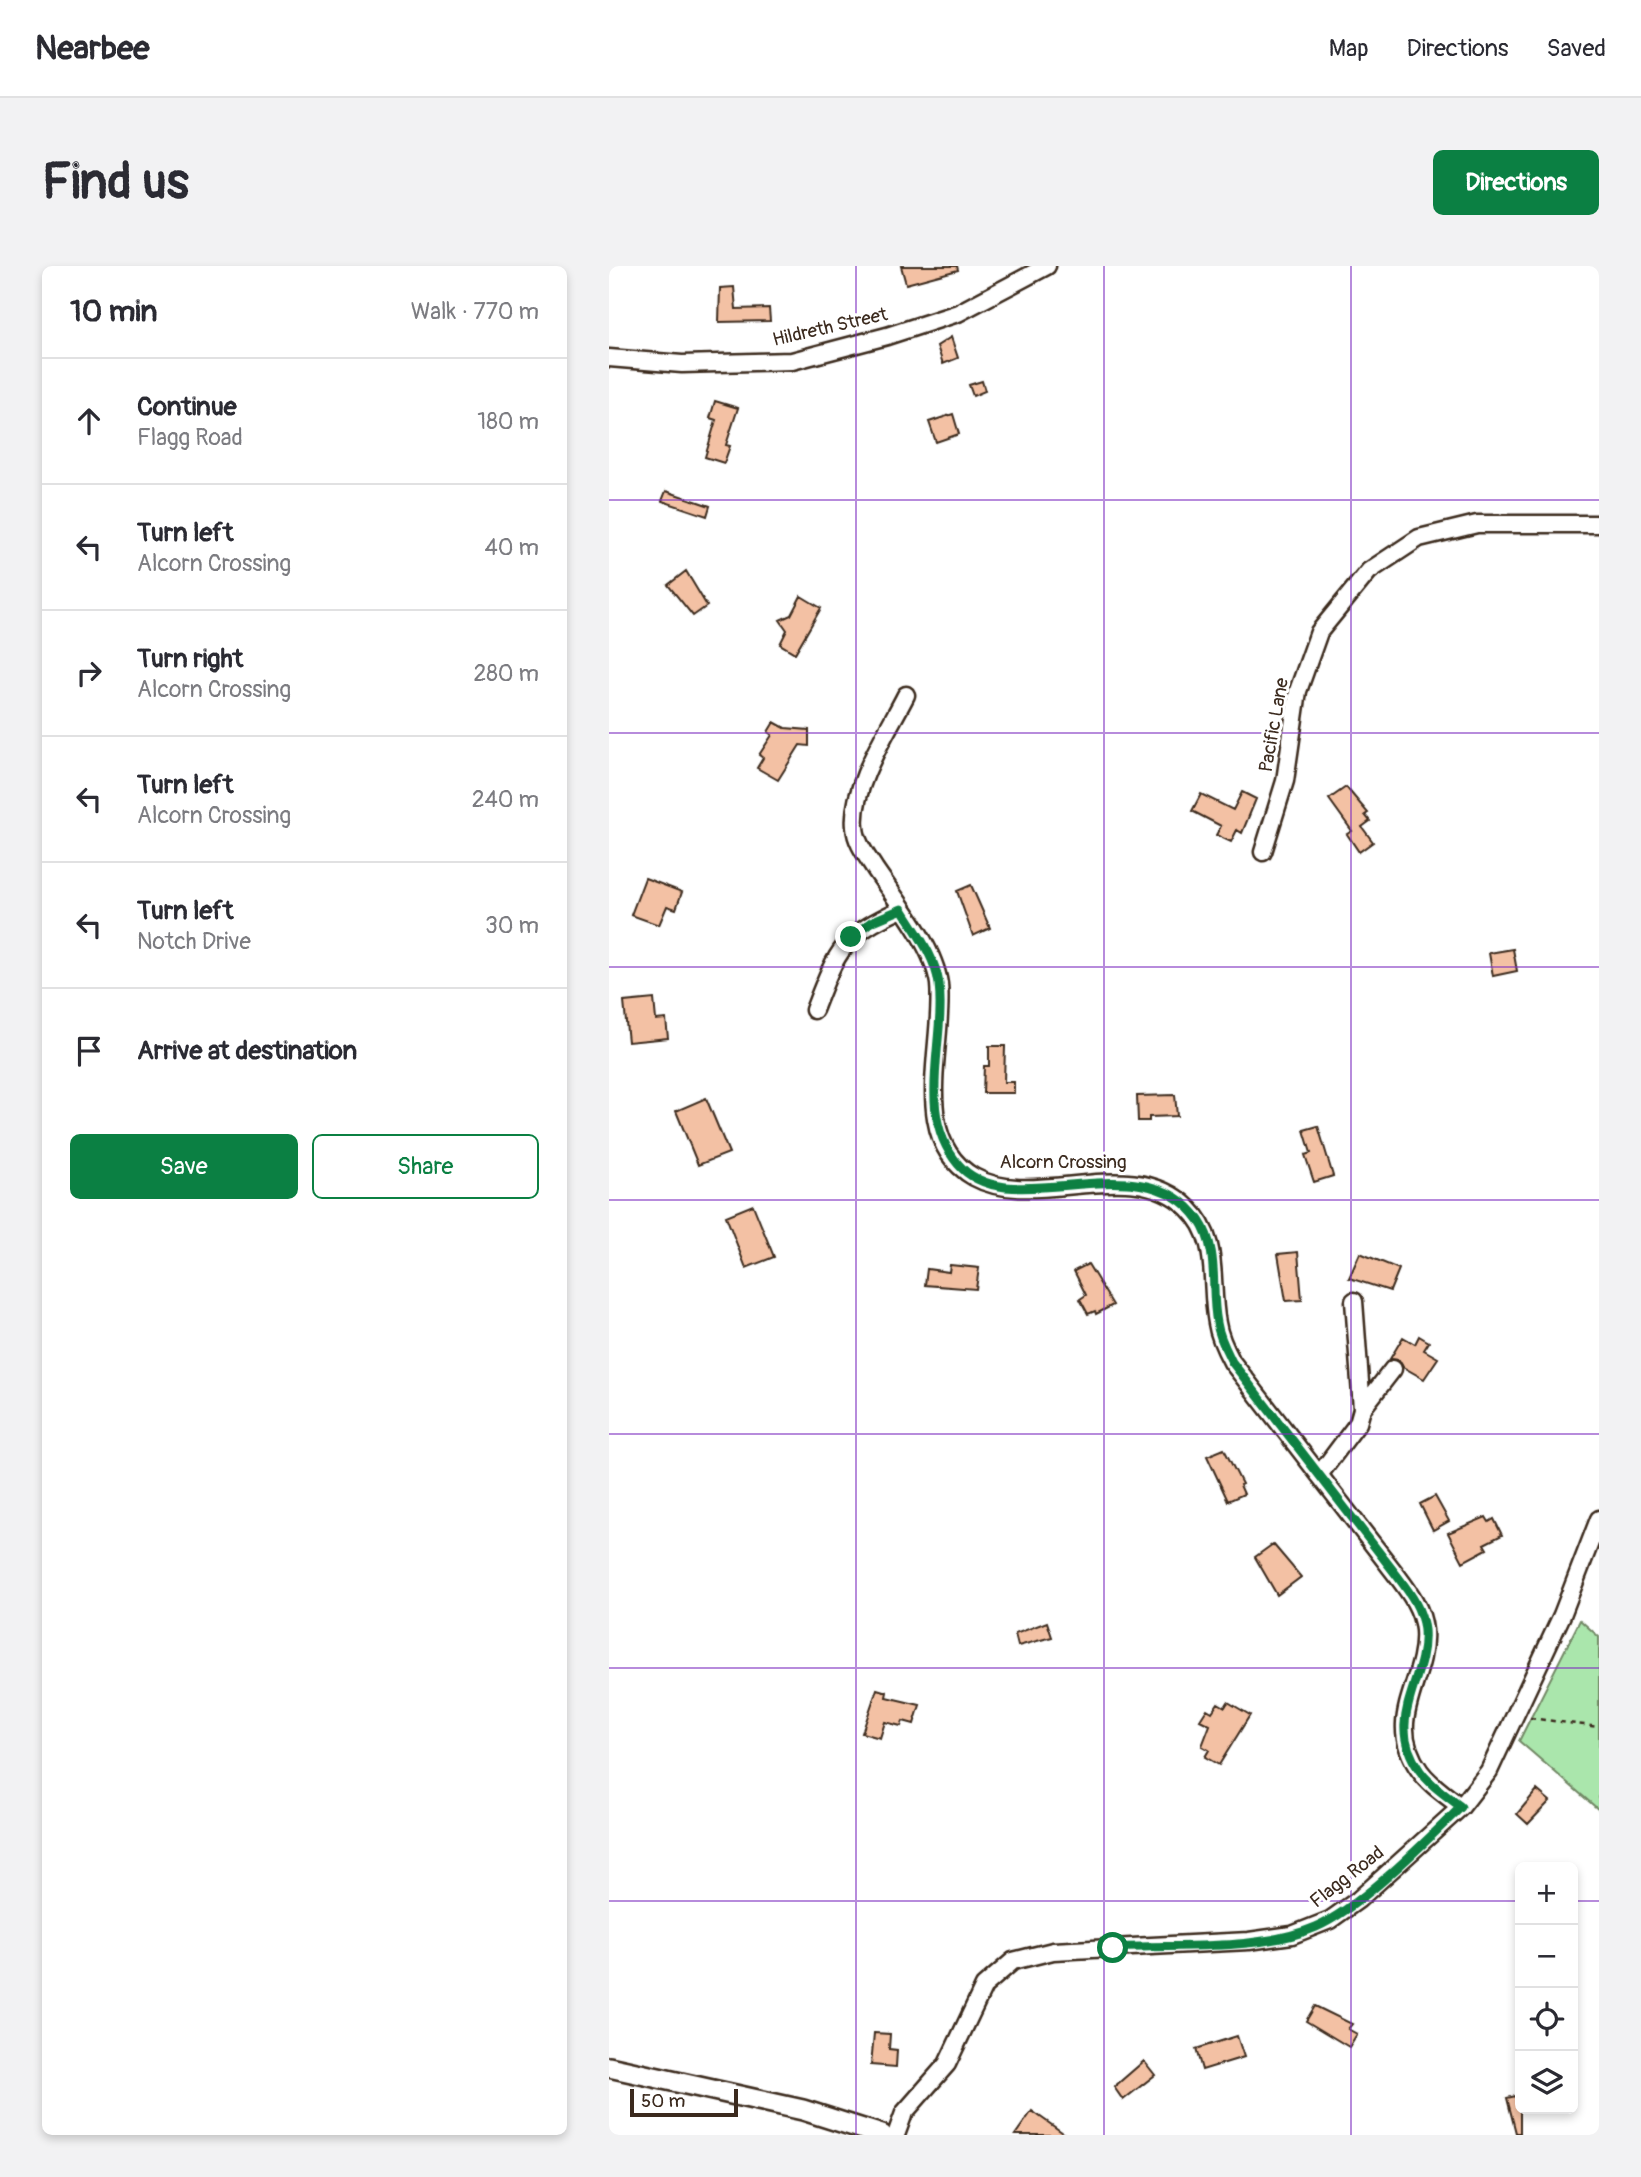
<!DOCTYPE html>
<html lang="en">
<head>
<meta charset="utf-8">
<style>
  :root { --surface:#fff; --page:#f2f2f3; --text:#2b2b33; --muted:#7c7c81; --line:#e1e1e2; --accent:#0b8043 }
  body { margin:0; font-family:Pangolin,sans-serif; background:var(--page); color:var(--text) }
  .controls { position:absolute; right:21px; bottom:21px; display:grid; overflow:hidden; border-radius:10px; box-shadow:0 4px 10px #0003 }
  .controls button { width:63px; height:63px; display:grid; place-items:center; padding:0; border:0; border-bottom:2px solid var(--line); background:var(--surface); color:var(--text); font:35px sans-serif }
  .scale { position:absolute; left:21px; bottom:18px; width:108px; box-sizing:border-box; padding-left:7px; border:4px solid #3b2a1e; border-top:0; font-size:19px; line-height:24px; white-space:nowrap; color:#3b2a1e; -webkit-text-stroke:5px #fff; paint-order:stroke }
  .stop { position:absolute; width:21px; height:21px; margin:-16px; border:5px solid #0b8043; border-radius:50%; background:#fff }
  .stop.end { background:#0b8043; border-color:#fff; box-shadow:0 2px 7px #0008 }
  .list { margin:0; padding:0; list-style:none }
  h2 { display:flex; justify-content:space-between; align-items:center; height:91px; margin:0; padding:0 28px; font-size:30px }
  h2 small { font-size:23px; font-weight:400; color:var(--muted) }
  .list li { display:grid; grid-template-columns:46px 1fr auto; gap:21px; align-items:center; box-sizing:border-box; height:126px; padding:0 28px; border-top:2px solid var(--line) }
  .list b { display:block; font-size:26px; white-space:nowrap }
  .list p { margin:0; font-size:23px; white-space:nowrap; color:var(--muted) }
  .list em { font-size:23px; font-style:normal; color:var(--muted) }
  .actions { display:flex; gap:14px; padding:21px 28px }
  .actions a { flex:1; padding:16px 0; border:2px solid var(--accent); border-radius:10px; text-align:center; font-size:24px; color:var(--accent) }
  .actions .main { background:var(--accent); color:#fff }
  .icon { flex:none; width:38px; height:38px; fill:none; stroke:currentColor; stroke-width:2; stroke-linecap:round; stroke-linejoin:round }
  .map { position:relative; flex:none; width:990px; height:1869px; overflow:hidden; border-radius:10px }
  header { display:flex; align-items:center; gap:42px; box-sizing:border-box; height:98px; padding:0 35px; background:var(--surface); border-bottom:2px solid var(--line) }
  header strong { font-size:33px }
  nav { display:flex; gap:38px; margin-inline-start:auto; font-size:24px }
  .intro { display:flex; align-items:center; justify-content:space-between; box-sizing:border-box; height:168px; padding:0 42px }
  h1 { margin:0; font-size:49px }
  .button { padding:18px 32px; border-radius:10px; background:var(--accent); color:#fff; font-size:24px; font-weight:700 }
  main { display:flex; gap:42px; padding:0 42px }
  aside { flex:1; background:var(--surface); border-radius:10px; box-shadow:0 4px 10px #0003 }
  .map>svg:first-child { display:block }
  .green { fill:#aae6ac; stroke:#728865; stroke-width:2 }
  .building { fill:#f3c1a4; stroke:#3b2a1e; stroke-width:2 }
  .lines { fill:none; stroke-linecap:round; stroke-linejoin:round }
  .minor-casing { stroke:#3b2a1e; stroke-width:21 }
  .major-casing { stroke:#3b2a1e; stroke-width:24 }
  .path { stroke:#3b2a1e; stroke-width:2.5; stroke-dasharray:5 5; stroke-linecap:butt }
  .minor { stroke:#fff; stroke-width:16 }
  .major { stroke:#fff; stroke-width:19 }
  .route { stroke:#0b8043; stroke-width:9 }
  .grid { fill:none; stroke:#7b2cbf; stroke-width:2; stroke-opacity:0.55 }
  .labels { text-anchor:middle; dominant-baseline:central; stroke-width:6; stroke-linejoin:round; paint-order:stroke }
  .street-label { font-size:19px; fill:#3b2a1e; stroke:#fff }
</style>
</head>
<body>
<header>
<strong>Nearbee</strong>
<nav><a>Map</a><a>Directions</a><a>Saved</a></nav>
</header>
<div class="intro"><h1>Find us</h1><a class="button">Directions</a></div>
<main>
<aside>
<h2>10 min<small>Walk · 770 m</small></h2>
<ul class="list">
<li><svg class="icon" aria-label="ahead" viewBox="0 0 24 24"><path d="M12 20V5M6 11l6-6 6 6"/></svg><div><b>Continue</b><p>Flagg Road</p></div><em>180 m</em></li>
<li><svg class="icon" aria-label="left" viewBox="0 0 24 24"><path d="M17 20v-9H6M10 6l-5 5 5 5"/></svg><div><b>Turn left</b><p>Alcorn Crossing</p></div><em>40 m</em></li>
<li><svg class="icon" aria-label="right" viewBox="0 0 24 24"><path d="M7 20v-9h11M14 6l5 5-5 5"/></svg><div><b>Turn right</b><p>Alcorn Crossing</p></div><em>280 m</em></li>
<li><svg class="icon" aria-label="left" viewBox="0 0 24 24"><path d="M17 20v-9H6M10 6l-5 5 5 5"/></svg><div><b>Turn left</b><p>Alcorn Crossing</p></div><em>240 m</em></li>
<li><svg class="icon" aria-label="left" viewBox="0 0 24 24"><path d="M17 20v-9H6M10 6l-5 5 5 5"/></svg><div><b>Turn left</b><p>Notch Drive</p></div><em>30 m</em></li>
<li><svg class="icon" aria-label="arrive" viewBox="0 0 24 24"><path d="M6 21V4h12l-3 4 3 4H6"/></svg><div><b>Arrive at destination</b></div></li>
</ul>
<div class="actions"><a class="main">Save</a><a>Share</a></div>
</aside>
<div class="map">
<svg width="990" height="1869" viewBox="0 0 990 1869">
  <rect width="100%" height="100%" fill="#fff"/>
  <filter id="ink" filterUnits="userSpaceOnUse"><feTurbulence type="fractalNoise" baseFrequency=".0143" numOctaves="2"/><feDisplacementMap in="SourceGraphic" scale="14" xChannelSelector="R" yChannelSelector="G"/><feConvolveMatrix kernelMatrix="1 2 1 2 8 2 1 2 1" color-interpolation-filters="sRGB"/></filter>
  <g filter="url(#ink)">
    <!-- green -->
    <path class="green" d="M971,1354L990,1371V1544L910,1475Z"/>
    <!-- building -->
    <path class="building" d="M292,0H348L349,4L297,18Z
      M125,21L127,43L160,42L161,55L110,56L111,22Z
      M342,71L349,92L334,98L328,80Z
      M373,115L376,125L364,130L360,119Z
      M106,135L129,142L117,179L121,180L115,197L96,191L107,154L101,152Z
      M344,148L350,168L327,176L320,156Z
      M57,225L101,240L98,250L53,235Z
      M77,305L98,340L84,350L59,319Z
      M192,330L212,342L186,387L171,378L178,364L171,354L182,349Z
      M165,456L176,462L200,464V480L191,479L169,514L148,502L154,492L150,489L163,469L159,466Z
      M737,521L759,547L756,549L761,555L753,561L764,576L750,586L738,568L743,565L720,533Z
      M633,526L647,533L633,567L628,564L622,576L607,569L612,560L583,545L592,528L624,544Z
      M36,612L73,626L67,643L58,640L50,659L22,649Z
      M362,619L381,662L364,670L348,625Z
      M904,683L908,705L884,710L880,687Z
      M45,733L47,754L57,753L59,772L19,776L15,736Z
      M380,780H396L395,816H405V827H374L375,800H380Z
      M566,829L568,850L540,851V855H529L528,830Z
      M97,832L120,887L89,899L67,845Z
      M709,860L724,910L705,916L696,889L702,887L695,864Z
      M144,939L165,991L137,1002L117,950Z
      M689,986L693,1034L677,1035L669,988Z
      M751,987L790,1003L781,1025L740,1012Z
      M479,998L504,1039L487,1048L486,1045L479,1048L471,1033L477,1029L465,1005Z
      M341,999L370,1002L367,1023L316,1019L318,1003L340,1006Z
      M810,1070L820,1076L815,1084L829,1092L815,1113L794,1101L790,1094L781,1093L794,1071L806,1078Z
      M615,1183L633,1218L631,1219L635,1228L619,1235L598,1190Z
      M826,1230L840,1255L824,1264L811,1238Z
      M877,1251L880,1256L885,1253L893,1269L875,1278L878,1283L854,1296L839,1267Z
      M664,1278L692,1311L668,1329L646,1291Z
      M438,1356L443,1371L409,1380L406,1368Z
      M268,1423L278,1426L277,1431L311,1439L305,1458L294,1455L292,1460L276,1456L271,1472L253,1467Z
      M619,1436L641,1449L610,1499L596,1491L600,1484L593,1480L601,1459L591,1454L598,1443L603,1446L609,1437L616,1441Z
      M928,1524L941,1535L919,1558L908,1548Z
      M706,1740L743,1758L739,1763L748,1768L740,1781L697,1755Z
      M265,1767L281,1768L280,1783L288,1784L287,1801L262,1799Z
      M628,1770L635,1791L593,1804L587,1783Z
      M535,1795L546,1809L514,1834L505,1821Z
      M911,1829V1867H907L898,1832Z
      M423,1845L457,1869H406Z"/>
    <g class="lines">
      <!-- minor casing -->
      <g class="minor-casing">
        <path id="minor" d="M0,92L73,98L183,95L278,70L349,47L438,0
          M297,429C279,465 242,520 246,561C247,577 258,590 266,603C287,634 325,680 330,718C336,778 299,873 365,911C426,945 523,886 579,942C612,974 600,1016 608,1057C610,1071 616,1083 623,1096L789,1311C801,1327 813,1343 815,1364C819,1416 773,1452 811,1505C821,1519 838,1530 852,1541
          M654,586L676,515L689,425L710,366L760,305L810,272L868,258H990
          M205,744C228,685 232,670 293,643
          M753,1143L784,1103
          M710,1209L749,1157L753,1143L745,1035
          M287,1869L295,1847L338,1798L375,1720L404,1695L444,1685L640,1675L683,1669L721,1654L749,1634L852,1541L880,1505L953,1349L990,1253"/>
      </g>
      <!-- major casing -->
      <g class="major-casing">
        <path id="major" d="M0,1801L194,1844L273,1869"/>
      </g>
      <!-- path -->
      <path class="path" d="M921,1452L990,1461"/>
      <!-- minor -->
      <use href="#minor" class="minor"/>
      <!-- major -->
      <use href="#major" class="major"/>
    </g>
  </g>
  <g class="lines" filter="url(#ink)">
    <!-- route -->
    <path class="route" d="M242,671L262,656L293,643C307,666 326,690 330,718C337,777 306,847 349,898C401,960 533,872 590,954C611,985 601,1022 608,1057C610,1071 617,1084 623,1096L789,1311C801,1327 813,1343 815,1364C819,1416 773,1452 811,1505C821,1519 838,1530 852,1541C816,1576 751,1642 707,1661C649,1686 567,1678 504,1682"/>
  </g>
  <!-- grid -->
  <path class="grid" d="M247,0V1869M495,0V1869M742,0V1869M0,234H990M0,467H990M0,701H990M0,934H990M0,1168H990M0,1402H990M0,1635H911M964,1635H990"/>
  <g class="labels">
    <!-- street labels -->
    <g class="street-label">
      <text transform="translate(221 61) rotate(-13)">Hildreth Street</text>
      <text transform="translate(665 459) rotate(-80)">Pacific Lane</text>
      <text x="454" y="896">Alcorn Crossing</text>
      <text transform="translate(738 1611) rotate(-38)">Flagg Road</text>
    </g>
  </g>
</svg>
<div class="controls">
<button>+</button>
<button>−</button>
<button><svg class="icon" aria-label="locate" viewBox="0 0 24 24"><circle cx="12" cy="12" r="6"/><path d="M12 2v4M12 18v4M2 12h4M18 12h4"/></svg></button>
<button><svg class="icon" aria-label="layers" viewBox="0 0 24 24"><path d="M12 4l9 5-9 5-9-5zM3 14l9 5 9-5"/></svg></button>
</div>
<div class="scale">50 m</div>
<div class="stop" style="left:504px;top:1682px"></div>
<div class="stop end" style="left:242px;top:671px"></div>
</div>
</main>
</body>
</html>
